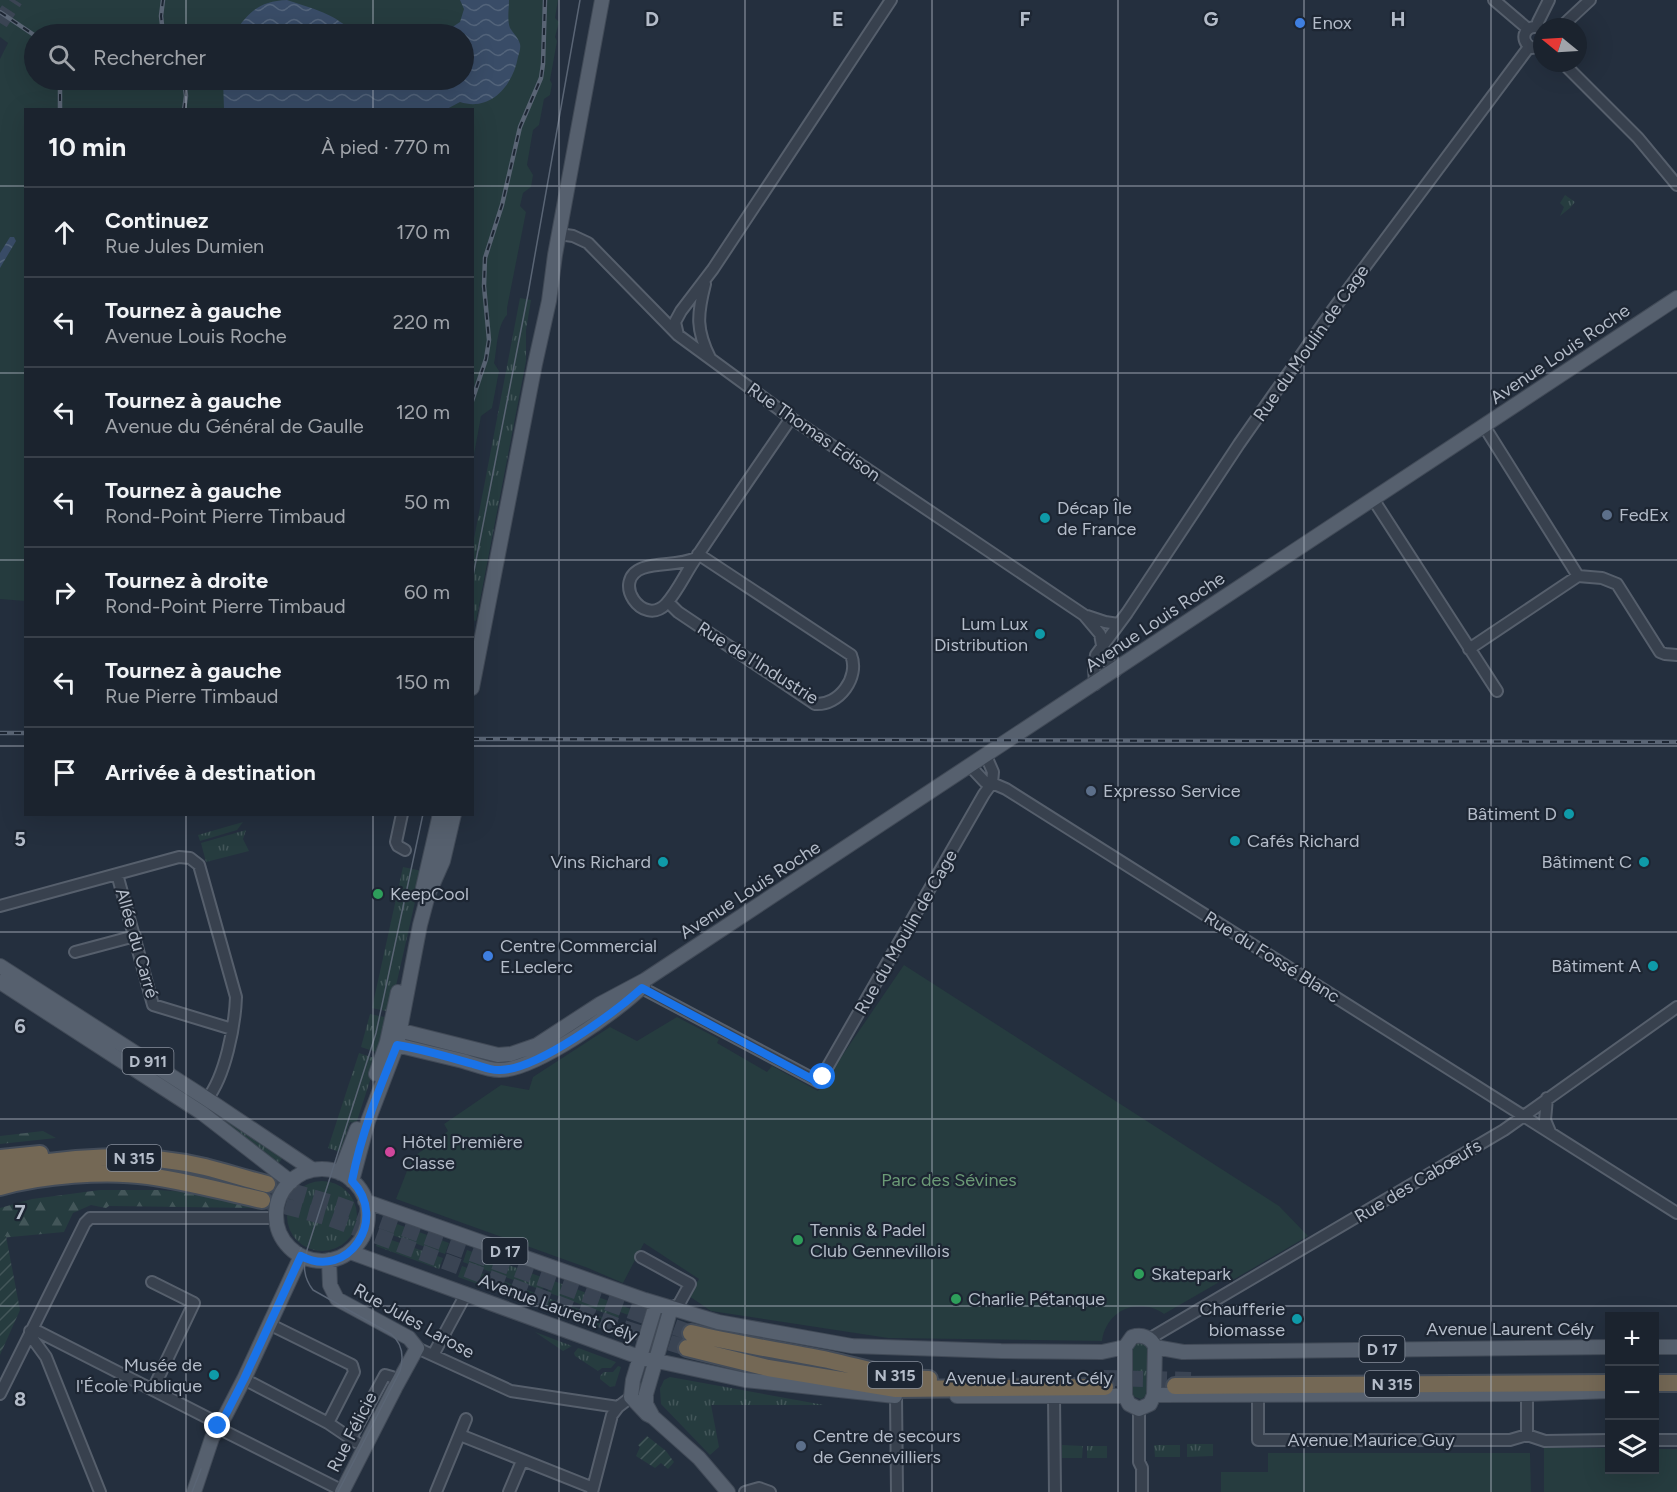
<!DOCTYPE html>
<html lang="fr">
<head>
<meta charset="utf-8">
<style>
  :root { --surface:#1b232e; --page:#242b36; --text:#f1f3f6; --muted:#a0a4aa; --line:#39404a }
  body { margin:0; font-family:Figtree,sans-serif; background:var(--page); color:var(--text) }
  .controls { position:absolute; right:18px; bottom:18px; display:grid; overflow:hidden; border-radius:0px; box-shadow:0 6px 24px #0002 }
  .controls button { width:54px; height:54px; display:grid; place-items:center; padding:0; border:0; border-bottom:2px solid var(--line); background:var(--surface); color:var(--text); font:30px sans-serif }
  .compass { position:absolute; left:1533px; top:18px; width:54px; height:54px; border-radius:50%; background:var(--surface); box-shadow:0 6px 24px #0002; rotate:288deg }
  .stop { position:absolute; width:18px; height:18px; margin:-14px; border:4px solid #1a73e8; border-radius:50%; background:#fff }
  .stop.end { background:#1a73e8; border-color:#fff; box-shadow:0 2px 6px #0008 }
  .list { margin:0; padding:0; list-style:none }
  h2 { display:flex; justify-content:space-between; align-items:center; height:78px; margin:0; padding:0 24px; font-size:26px }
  h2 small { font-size:20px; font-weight:400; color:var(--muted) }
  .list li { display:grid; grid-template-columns:39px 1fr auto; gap:18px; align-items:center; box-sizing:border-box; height:90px; padding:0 24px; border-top:2px solid var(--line) }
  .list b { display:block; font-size:22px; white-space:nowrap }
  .list p { margin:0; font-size:20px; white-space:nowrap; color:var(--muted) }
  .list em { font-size:20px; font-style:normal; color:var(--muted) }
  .icon { flex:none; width:33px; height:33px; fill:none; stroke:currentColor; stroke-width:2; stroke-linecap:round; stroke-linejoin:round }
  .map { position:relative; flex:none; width:1677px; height:1492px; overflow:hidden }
  .search { position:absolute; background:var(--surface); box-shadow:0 6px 24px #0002; left:24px; top:24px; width:450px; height:66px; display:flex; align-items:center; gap:15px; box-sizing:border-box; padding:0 21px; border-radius:33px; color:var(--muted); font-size:22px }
  .panel { position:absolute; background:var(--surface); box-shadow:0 6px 24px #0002; left:24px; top:108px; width:450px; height:708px; border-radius:0px }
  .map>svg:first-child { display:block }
  .grass { fill:url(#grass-tufts) }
  .forest { fill:url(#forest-firs) }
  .park { fill:#263c3f; fill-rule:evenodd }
  .garden { fill:url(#garden-furrows) }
  .water { fill:url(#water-waves) }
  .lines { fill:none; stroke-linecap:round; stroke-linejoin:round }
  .highway-tunnel { stroke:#3a4453; stroke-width:16; stroke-dasharray:16 8; stroke-linecap:butt }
  .minor-casing { stroke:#565f6c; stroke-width:14 }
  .major-casing { stroke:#414a57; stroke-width:16 }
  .highway-casing { stroke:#434c59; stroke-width:20 }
  .minor { stroke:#38414e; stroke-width:10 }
  .major { stroke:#56606e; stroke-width:14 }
  .highway { stroke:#746855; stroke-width:16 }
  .tram { stroke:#5a6575; stroke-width:1.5 }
  .rail-casing { stroke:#5a6575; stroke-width:4.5 }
  .rail { stroke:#1d2633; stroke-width:2; stroke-dasharray:7; stroke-linecap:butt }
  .route { stroke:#1a73e8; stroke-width:8 }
  .grid { fill:none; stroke:#b4bcc9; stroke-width:1.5; stroke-opacity:0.55 }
  .shop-dot { fill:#3f7fe0; stroke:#1d2633; stroke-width:2 }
  .service-dot { fill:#5c6f8a; stroke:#1d2633; stroke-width:2 }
  .culture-dot { fill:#0f9aa8; stroke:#1d2633; stroke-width:2 }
  .leisure-dot { fill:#2e9e5b; stroke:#1d2633; stroke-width:2 }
  .hotel-dot { fill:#d1479c; stroke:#1d2633; stroke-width:2 }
  .labels { text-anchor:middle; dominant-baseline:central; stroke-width:4.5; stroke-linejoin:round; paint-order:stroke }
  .shield { fill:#1d2633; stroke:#878f9c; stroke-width:1.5 }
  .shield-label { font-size:16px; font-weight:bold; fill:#b4bcc9 }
  .poi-label { font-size:18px; fill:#b4bcc9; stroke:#1d2633; text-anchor:start }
  .street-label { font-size:18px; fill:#b4bcc9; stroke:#1d2633 }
  .park-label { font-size:18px; fill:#6b9a76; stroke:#1d2633 }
  .grid-label { font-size:20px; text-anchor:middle; font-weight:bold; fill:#b4bcc9; stroke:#1d2633; stroke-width:4.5; stroke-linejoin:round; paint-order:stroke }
</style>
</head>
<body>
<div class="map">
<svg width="1677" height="1492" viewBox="0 0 1677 1492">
  <defs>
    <pattern id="grass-tufts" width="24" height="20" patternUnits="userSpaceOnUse" patternTransform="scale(1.5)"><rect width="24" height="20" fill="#263c3f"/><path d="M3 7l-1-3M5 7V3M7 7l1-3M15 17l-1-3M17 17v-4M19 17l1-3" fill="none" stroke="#435659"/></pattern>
    <pattern id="forest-firs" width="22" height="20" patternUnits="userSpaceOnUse" patternTransform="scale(1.5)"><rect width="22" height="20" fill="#263c3f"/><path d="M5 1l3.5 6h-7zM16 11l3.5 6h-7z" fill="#435659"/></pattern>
    <pattern id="garden-furrows" width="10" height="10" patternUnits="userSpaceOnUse" patternTransform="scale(1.5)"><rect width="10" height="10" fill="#263c3f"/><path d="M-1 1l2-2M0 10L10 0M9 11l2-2" fill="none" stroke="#435659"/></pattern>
    <pattern id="water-waves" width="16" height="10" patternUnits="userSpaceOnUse" patternTransform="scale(1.5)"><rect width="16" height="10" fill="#394c67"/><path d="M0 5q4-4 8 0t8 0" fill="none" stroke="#53647b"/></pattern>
  </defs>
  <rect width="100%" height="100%" fill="#242f3e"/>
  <!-- grass -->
  <path class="grass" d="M1565,195L1575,202L1570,208L1560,216L1564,207L1560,203Z
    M520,298L531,300L526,330V361L476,621L472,620L473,544Z
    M243,822L237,830L200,841L198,835Z
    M246,830L243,839L249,851L206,862L201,843Z
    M403,867L422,871L390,1012L372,1008Z
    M0,973L284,1155L279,1163L223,1122L0,977Z
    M370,1014L389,1018L379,1053L361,1047Z
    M359,1053L377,1059L356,1124L350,1122L340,1152L328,1148Z
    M287 1216a35 35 0 1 1 70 0a35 35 0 1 1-70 0Z
    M386,1220L449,1243L445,1254L381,1231Z
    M380,1236L443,1258L439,1269L376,1246Z
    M467,1250L547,1279L542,1290L463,1262Z
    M462,1266L541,1295L537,1305L458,1277Z
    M551,1280L639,1312L637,1318L620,1312L618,1318L547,1292Z
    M545,1297L616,1322L614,1329L632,1336L631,1339L541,1306Z
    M535,1332L572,1346L563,1351Z
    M1137,1342L1145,1344L1148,1348C1149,1362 1156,1392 1141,1399L1132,1396L1131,1392V1348Z
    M578,1348L581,1349L616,1362L611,1368H602L598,1371L575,1356L574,1353Z
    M618,1366L621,1367L615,1386L610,1387L600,1379V1376L604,1372H613Z
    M670,1377L824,1405H711L719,1447L710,1455L661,1404L660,1389L664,1380Z
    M1187,1444H1213V1456L1187,1457Z
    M1062,1445L1083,1446L1082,1458H1062Z
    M1154,1445H1180V1457H1155Z
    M1087,1446H1107V1458H1087Z"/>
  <!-- forest -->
  <path class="forest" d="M43,1131L56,1138L0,1144V1136Z
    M100,1190H159L214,1194L258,1208L109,1206L106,1208L91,1205L73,1213L64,1232L0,1238V1208L32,1199Z"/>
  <!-- park -->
  <path class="park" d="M0,0H558L555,18L559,22L555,37L557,41L550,80L552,84L550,95L544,99L539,125L533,130L527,165L533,175L531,187L523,193L520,206L526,212L507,308V315C498,324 497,345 495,358L494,363L499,371L492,408L481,416L473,460L472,110H26L25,601L0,599V59L8,43L0,37ZM34,34H464V80H34Z
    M904,965L1279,1206L1308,1236L1231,1281H1221L1164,1314C1139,1296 1106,1310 1102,1341L888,1338L711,1311L689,1296L699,1279L644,1243L623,1283L588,1268L396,1199L412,1158L448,1131L444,1124L501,1085L529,1090L533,1077L610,1027L637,1041L677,1017L719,1039L717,1043L767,1072L772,1066L818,1091Z
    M1544,1448H1609L1610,1470H1654L1655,1449H1677V1492H1544Z
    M1268,1453H1530L1531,1492H1221V1472H1268Z"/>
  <!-- garden -->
  <path class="garden" d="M6,1236L20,1310L0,1355V1238Z
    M647,1436L666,1451L674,1462L668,1469L661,1463L655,1468L636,1456L640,1447L638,1445Z"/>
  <!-- water -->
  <path class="water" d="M287,0C311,8 337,14 354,34H234C248,12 260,1 287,0Z
    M460,0H509C509,9 507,20 510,28C513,33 518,37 520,44C521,48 519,53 518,57C513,85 491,112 460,102L445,110L224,109L223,80H464V34H445L451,28L460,22L464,9Z
    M10,237H14L16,241L0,268V253Z"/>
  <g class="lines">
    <!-- highway-tunnel -->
    <path class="highway-tunnel" d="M0,23L15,0
      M267,1184L339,1205L691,1333
      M262,1200L329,1218L623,1328L687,1348
      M1103,1378L1192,1380"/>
    <!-- minor casing -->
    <g class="minor-casing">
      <path id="minor" d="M1494,0L1528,29
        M1538,27V22L1549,0
        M1561,27L1590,0
        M1542,29C1526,21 1517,40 1532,48L1542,46
        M1563,63L1638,138L1677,185
        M559,234L573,236L588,243L678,335L791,418L1084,615L1100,634L1104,656L1115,671
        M705,284C697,315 696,330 710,358
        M678,335L675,322L681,311L713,269L891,0
        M1484,426L1578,576
        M1373,499L1497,691
        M696,558C678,566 660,562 643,568C610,580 643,628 666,604C678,591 686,572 696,558C727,511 759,465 791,418
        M1578,576L1602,578L1617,584L1660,652L1665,654L1677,655
        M668,602L678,612L815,704C839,706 860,677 851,655L698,554
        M1087,616L1105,622L1118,624
        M1469,649L1578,576
        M1095,684L1094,667L1096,655L1127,613L1239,444L1332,311L1529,47
        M986,756L993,772L992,783
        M970,766L985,782L992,783L1006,789L1677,1213
        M402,814L396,842L398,846L405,850
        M117,874L153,1005L232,1029
        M0,906L179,857L190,858L199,865L236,997C235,1026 225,1077 207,1099
        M75,952L135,936
        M642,988L819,1082L984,794L992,783
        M1547,1098L1545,1120L1550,1132
        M641,1257L690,1284L679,1304L671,1308
        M152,1282L194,1303L153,1389
        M1149,1339L1504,1130L1677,1007
        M417,1348L511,1391L618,1407
        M433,1355L466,1294
        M244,1379L328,1423L354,1372L352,1365L269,1324
        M0,1394L85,1223L90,1218H276
        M1527,1394V1435
        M1258,1395V1440H1510L1527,1435L1545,1441L1610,1440
        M896,1396L897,1492
        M1054,1397L1055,1492
        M1139,1409V1462L1142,1468V1492
        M328,1423L356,1442
        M460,1435L593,1488
        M351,1438L385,1375L392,1377L395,1381V1388
        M1654,1440H1677
        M100,1492L46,1357L30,1335V1331L39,1332L210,1419L224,1431L343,1491
        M436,1492L466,1419
        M509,1492L522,1461
        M592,1492L612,1415L618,1407L631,1397
        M745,1492L759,1488L770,1492"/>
    </g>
    <!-- major casing -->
    <g class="major-casing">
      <path id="major" d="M472,688L535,364L549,301L555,255L602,0
        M423,888L440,814
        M0,966L207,1099L313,1170
        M0,982L202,1113L291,1182
        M390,1028L498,1055L511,1054L537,1045L600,1004L645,980L1677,298
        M388,1043C413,1049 438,1055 463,1061C474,1064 488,1070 499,1070C534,1071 618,1011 643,986
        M376,1074L387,1042L398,992
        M276 1215a46 46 0 1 1 92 0a46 46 0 1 1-92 0Z
        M340,1173L357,1129
        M352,1181L368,1121L397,1045L420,925L428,895L443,861L454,814
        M365,1201L645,1300L718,1322L852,1346L1001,1351L1102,1352L1125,1347L1132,1337C1142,1334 1151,1337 1155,1347L1183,1352L1610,1347
        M350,1252L639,1357L745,1380L895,1396
        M329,1260L330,1285L337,1299L409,1338L417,1348L395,1388L342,1492
        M656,1304L633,1380L631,1397L647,1414L653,1417L699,1458L728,1492
        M1125,1347V1396L1129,1404L1139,1409L1150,1404L1154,1395L1155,1347
        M1654,1347H1677
        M1154,1395L1527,1394L1610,1391
        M957,1396H1125
        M652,1415L646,1404V1394L671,1308
        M194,1492L212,1438L225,1416L244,1379L301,1256"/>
    </g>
    <!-- highway casing -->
    <g class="highway-casing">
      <path id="highway" d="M0,1158L40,1154
        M0,1172C63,1155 141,1152 205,1167C225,1172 246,1179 267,1184
        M0,1187C42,1175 105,1170 148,1176C186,1181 224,1192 262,1200
        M691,1333C737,1344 782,1351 828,1360C861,1367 895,1379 929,1379
        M687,1348L768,1368L896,1389L1105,1387
        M1654,1383H1677
        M1175,1386L1610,1383"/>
    </g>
    <!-- minor -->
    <use href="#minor" class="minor"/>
    <!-- major -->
    <use href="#major" class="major"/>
    <!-- highway -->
    <use href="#highway" class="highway"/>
    <!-- tram -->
    <path class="tram" d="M472,581L528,294L580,0
      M218,1426L301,1248
      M192,1492L201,1469
      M338,1492L400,1371C404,1357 403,1344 391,1334L313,1290C303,1277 303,1265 307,1250L376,1033L423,814"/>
    <!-- rail casing -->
    <g class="rail-casing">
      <path id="rail" d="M0,12L34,35
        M163,34L161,16L163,0
        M60,80V110
        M184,110L186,96L184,80
        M472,401L486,359L489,340L484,286L485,258L502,205L520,127L541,78L543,64L545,0
        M0,733H26
        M472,739L1677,742"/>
    </g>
    <!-- rail -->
    <use href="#rail" class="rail"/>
  </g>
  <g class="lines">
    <!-- route -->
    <path class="route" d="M218,1426L225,1416L244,1379L301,1256C348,1281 389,1219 352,1181C361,1134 379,1089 397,1045C422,1049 448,1057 473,1064C481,1066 491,1071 500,1070C537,1070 614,1013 642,988L812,1079L819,1082L823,1077"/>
  </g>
  <!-- grid -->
  <path class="grid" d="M186,0V34M373,0V34M559,0V1492M745,0V1492M932,0V1492M1118,0V1492M1304,0V1492M1491,0V1492M186,80V110M373,80V110M0,186H26M472,186H1677M0,373H26M472,373H1677M0,560H26M472,560H1677M0,746H26M472,746H1677M186,814V1492M373,814V1492M0,932H1677M0,1119H1677M0,1306H1677"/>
  <!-- markers -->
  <g class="shop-dot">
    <circle cx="1300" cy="23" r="6"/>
    <circle cx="488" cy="956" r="6"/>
  </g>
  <g class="service-dot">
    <circle cx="1607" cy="515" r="6"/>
    <circle cx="1091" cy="791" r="6"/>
    <circle cx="801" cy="1446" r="6"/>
  </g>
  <g class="culture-dot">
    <circle cx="1045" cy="518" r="6"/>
    <circle cx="1040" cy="634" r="6"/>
    <circle cx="1569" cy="814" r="6"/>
    <circle cx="1235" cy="841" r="6"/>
    <circle cx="663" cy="862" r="6"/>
    <circle cx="1644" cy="862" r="6"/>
    <circle cx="1653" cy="966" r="6"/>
    <circle cx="1297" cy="1319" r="6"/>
    <circle cx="214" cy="1375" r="6"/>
  </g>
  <g class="leisure-dot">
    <circle cx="378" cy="894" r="6"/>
    <circle cx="798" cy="1240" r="6"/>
    <circle cx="1139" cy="1274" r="6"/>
    <circle cx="956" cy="1299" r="6"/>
  </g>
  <circle class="hotel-dot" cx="390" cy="1152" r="6"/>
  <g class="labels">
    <!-- shield labels -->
    <g class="shield">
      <rect x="122.5" y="1048" width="51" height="26" rx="4.5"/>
      <rect x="107" y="1145" width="54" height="26" rx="4.5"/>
      <rect x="482.5" y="1238" width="45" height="26" rx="4.5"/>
      <rect x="1359.5" y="1336" width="45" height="26" rx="4.5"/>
      <rect x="868" y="1362" width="54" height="26" rx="4.5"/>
      <rect x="1365" y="1371" width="54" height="26" rx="4.5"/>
    </g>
    <g class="shield-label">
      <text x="148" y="1061">D 911</text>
      <text x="134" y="1158">N 315</text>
      <text x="505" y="1251">D 17</text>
      <text x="1382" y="1349">D 17</text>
      <text x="895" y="1375">N 315</text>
      <text x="1392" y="1384">N 315</text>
    </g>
    <!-- poi labels -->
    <g class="poi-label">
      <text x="1312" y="23">Enox</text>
      <text x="1057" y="508">Décap Île<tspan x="1057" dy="21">de France</tspan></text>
      <text x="1619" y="515">FedEx</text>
      <text x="1028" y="624" text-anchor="end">Lum Lux<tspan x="1028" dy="21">Distribution</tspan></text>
      <text x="1103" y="791">Expresso Service</text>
      <text x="1557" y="814" text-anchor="end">Bâtiment D</text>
      <text x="1247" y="841">Cafés Richard</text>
      <text x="651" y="862" text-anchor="end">Vins Richard</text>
      <text x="1632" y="862" text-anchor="end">Bâtiment C</text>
      <text x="390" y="894">KeepCool</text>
      <text x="500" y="946">Centre Commercial<tspan x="500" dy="21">E.Leclerc</tspan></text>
      <text x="1641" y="966" text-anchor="end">Bâtiment A</text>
      <text x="402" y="1142">Hôtel Première<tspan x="402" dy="21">Classe</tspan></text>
      <text x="810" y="1230">Tennis &amp; Padel<tspan x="810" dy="21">Club Gennevillois</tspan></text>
      <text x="1151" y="1274">Skatepark</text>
      <text x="968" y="1299">Charlie Pétanque</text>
      <text x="1285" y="1309" text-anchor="end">Chaufferie<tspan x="1285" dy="21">biomasse</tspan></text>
      <text x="202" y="1365" text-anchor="end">Musée de<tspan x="202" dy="21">l'École Publique</tspan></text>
      <text x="813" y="1436">Centre de secours<tspan x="813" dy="21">de Gennevilliers</tspan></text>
    </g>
    <!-- street labels -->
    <g class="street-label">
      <text transform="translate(1311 343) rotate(-55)">Rue du Moulin de Cage</text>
      <text transform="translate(1560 354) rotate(-34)">Avenue Louis Roche</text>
      <text transform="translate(814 432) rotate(35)">Rue Thomas Edison</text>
      <text transform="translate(1155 622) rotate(-34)">Avenue Louis Roche</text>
      <text transform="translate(758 663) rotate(32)">Rue de l'Industrie</text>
      <text transform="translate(750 890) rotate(-33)">Avenue Louis Roche</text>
      <text transform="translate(906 932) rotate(-60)">Rue du Moulin de Cage</text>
      <text transform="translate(137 943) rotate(74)">Allée du Carré</text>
      <text transform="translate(1272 957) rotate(32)">Rue du Fossé Blanc</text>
      <text transform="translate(1418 1181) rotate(-31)">Rue des Cabœufs</text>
      <text transform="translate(558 1308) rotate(20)">Avenue Laurent Cély</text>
      <text transform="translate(414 1321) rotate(29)">Rue Jules Larose</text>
      <text x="1510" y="1329">Avenue Laurent Cély</text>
      <text x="1029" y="1378">Avenue Laurent Cély</text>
      <text transform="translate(352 1432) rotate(-63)">Rue Félicie</text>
      <text x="1371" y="1440">Avenue Maurice Guy</text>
    </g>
    <!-- park labels -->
    <g class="park-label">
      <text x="949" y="1180">Parc des Sévines</text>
    </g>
  </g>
  <g class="grid-label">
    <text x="652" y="26">D</text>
    <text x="838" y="26">E</text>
    <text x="1025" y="26">F</text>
    <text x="1211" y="26">G</text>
    <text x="1398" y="26">H</text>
    <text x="20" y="846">5</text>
    <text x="20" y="1033">6</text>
    <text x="20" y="1219">7</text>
    <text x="20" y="1406">8</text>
  </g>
</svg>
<div class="controls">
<button>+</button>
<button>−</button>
<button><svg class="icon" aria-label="layers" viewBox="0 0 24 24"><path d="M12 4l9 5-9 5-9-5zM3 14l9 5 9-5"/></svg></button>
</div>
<svg class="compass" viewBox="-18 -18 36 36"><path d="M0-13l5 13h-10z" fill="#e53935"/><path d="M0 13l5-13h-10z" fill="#a0a4aa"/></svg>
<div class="stop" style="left:823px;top:1077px"></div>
<div class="stop end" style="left:218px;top:1426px"></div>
<div class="search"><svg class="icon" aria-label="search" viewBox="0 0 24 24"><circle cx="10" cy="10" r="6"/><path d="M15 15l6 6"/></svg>Rechercher</div>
<section class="panel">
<h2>10 min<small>À pied · 770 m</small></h2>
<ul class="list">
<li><svg class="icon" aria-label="ahead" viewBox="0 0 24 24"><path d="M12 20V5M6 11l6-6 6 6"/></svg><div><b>Continuez</b><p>Rue Jules Dumien</p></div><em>170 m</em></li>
<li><svg class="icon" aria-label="left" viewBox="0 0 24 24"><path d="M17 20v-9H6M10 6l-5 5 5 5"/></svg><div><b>Tournez à gauche</b><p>Avenue Louis Roche</p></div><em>220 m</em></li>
<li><svg class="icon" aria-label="left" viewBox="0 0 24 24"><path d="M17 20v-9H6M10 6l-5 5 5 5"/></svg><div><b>Tournez à gauche</b><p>Avenue du Général de Gaulle</p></div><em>120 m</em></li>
<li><svg class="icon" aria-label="left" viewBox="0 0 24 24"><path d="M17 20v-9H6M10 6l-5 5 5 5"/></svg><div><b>Tournez à gauche</b><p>Rond-Point Pierre Timbaud</p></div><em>50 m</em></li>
<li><svg class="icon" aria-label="right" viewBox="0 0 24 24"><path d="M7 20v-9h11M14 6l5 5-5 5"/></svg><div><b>Tournez à droite</b><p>Rond-Point Pierre Timbaud</p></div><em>60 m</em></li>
<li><svg class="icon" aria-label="left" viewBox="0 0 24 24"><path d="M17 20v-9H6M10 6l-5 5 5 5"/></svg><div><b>Tournez à gauche</b><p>Rue Pierre Timbaud</p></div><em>150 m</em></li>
<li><svg class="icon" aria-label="arrive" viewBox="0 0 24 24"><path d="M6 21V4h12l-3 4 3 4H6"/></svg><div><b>Arrivée à destination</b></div></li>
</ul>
</section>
</div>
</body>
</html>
